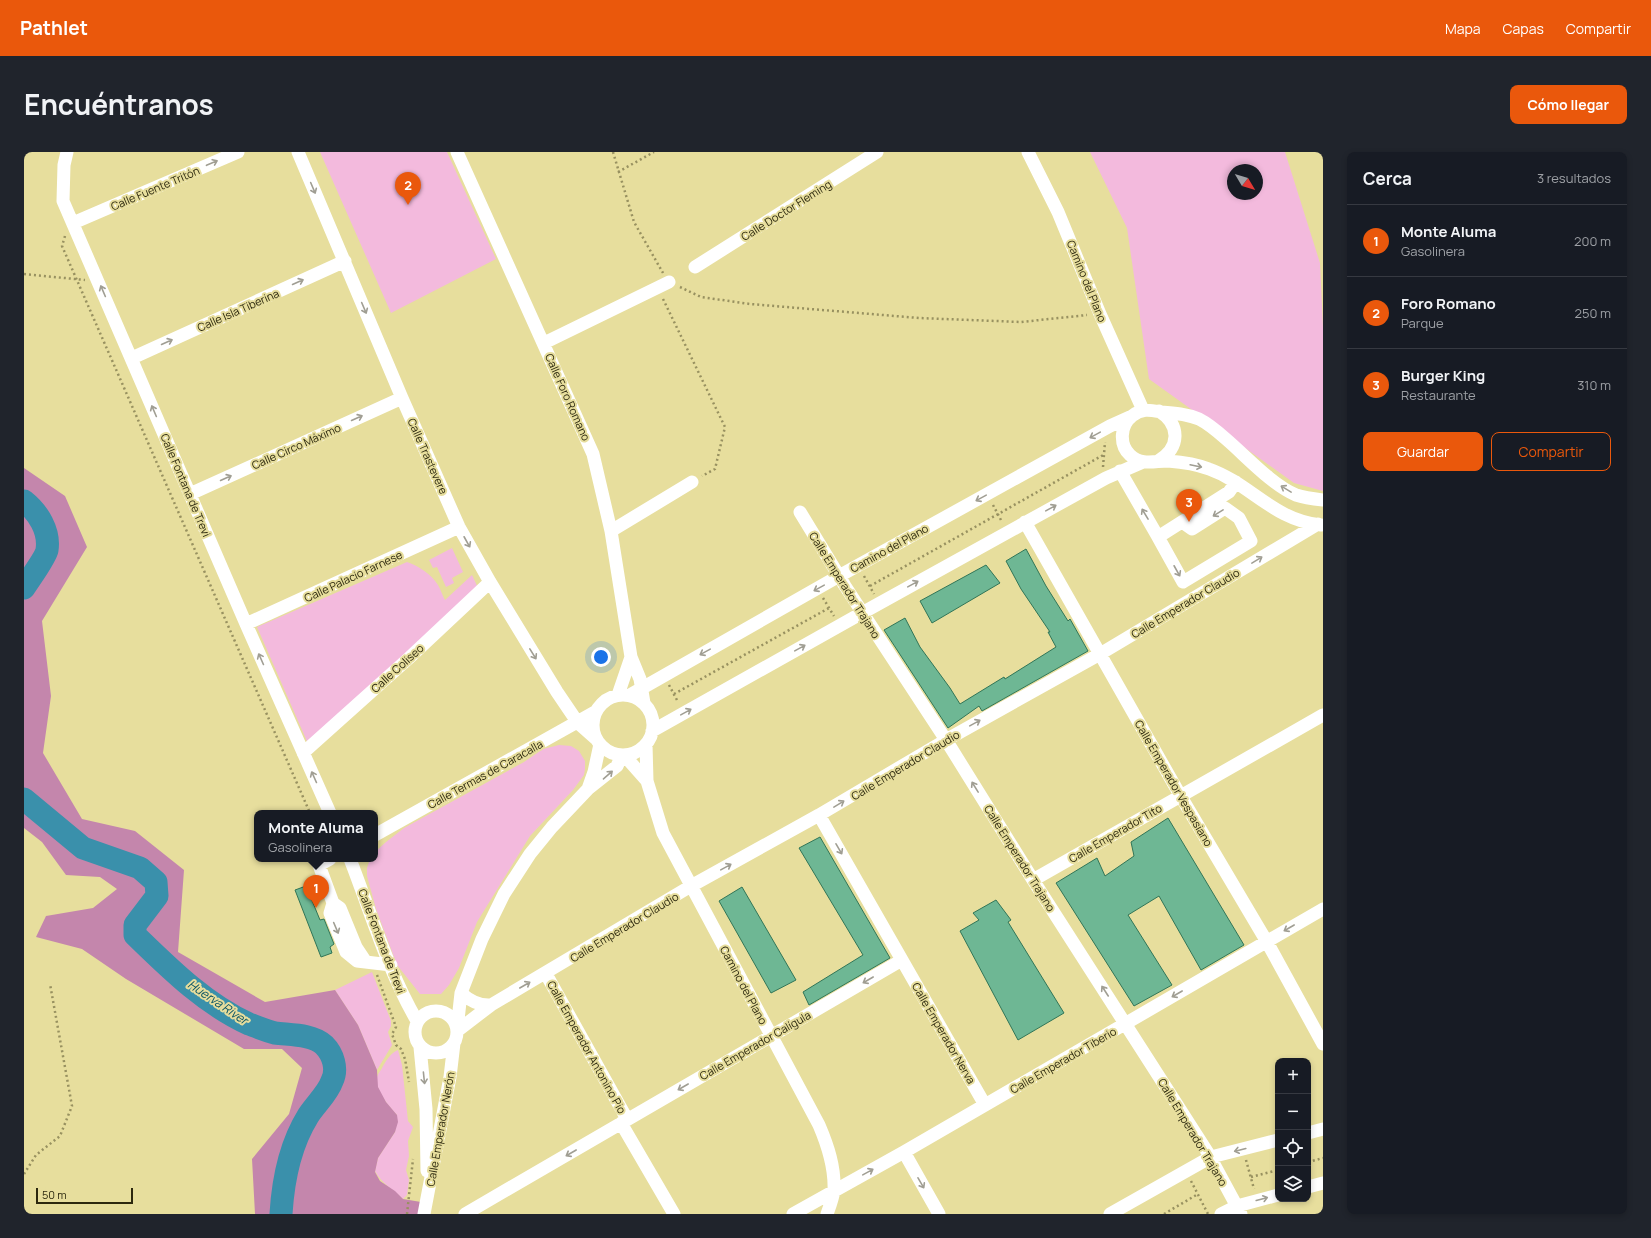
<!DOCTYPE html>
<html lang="es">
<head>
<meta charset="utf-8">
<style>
  :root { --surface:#171b24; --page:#20242c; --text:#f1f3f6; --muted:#9ea1a6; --line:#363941; --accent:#ea580c }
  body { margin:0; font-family:Manrope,sans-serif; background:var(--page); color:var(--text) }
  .controls { position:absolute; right:12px; bottom:12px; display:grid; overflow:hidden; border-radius:8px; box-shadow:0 2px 6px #0003 }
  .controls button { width:36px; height:36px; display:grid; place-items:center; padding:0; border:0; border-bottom:1px solid var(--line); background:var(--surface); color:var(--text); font:20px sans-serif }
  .compass { position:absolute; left:1203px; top:12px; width:36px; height:36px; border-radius:50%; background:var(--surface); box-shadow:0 2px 6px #0003; rotate:128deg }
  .scale { position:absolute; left:12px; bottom:10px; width:97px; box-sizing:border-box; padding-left:4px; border:2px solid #2c280e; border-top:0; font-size:11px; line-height:14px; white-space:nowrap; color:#2c280e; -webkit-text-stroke:3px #e7de9d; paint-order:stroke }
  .you { position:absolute; left:577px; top:505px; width:14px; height:14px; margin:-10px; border:3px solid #fff; border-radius:50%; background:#1a73e8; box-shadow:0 0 0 6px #1a73e833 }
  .badge { display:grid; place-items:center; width:26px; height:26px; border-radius:50%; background:var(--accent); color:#fff; font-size:13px; font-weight:700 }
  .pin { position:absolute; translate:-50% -33px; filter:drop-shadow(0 1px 2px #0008) }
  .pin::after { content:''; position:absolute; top:21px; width:14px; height:12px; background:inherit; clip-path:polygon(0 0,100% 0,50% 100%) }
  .popup { position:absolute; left:230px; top:658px; width:124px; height:52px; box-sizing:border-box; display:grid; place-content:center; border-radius:8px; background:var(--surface); filter:drop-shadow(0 1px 3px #0005); font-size:13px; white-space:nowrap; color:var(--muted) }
  .popup b { font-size:15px; color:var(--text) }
  .popup::after { content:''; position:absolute; left:50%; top:100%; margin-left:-8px; border:8px solid transparent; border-top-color:var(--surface) }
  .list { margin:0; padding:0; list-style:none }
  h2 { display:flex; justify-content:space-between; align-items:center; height:52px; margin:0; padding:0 16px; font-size:17px }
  h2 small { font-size:13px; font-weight:400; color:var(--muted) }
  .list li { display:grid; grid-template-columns:26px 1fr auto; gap:12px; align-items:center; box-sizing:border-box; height:72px; padding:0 16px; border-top:1px solid var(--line) }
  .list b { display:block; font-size:15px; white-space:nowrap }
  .list p { margin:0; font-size:13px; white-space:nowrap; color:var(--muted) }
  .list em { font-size:13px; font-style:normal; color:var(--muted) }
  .actions { display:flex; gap:8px; padding:12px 16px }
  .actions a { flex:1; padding:9px 0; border:1px solid var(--accent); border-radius:8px; text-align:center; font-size:14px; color:var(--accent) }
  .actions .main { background:var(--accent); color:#fff }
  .icon { flex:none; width:22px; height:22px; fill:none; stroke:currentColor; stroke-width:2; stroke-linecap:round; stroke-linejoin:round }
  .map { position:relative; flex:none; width:1299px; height:1062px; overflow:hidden; border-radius:8px }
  header { display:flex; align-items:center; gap:24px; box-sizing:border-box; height:56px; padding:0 20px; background:var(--accent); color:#fff }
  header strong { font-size:19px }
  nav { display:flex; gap:22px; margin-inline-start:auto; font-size:14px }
  .intro { display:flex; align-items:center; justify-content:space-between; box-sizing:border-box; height:96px; padding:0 24px }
  h1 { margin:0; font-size:28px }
  .button { padding:10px 18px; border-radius:8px; background:var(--accent); color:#fff; font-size:14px; font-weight:700 }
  main { display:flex; gap:24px; padding:0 24px }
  aside { flex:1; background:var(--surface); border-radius:8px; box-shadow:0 2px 6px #0003 }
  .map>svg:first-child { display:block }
  .green { fill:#f3badd; fill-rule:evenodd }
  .forest { fill:#c486ac }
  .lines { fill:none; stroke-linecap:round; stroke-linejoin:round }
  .river { stroke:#3a90ab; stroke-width:23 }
  .building { fill:#6eb794; stroke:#317557 }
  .path { stroke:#989160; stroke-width:2.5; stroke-dasharray:2 3; stroke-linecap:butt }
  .minor { stroke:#fff; stroke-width:13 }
  .oneway { stroke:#a09e93 }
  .labels { text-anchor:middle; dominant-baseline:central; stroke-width:4; stroke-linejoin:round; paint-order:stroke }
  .street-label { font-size:11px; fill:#2c280e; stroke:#e7de9d }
  .water-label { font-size:12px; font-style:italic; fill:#055164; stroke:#e7de9d }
</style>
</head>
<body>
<header>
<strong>Pathlet</strong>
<nav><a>Mapa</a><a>Capas</a><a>Compartir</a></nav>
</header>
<div class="intro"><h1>Encuéntranos</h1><a class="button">Cómo llegar</a></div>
<main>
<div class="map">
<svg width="1299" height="1062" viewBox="0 0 1299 1062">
  <rect width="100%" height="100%" fill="#e7de9d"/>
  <!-- green -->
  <path class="green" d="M296,0H423L472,107L367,161Z
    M1066,0H1261L1296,111L1299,176V339L1270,331L1125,227L1103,76ZM1209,18H1233V42H1209Z
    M428,396L439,420L428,426L430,431L422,435L413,415L409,416L405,408Z
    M383,410C395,414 407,422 414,433C417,438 418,443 421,448L448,423L455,438L285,594L233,475Z
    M535,593L547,594L555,599L561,609V617L560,623L549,638L506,684L453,770L435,816L425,833L417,842H396L373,813L352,757L343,724V716L346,707H351V700L362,690L380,676L500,610L519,597Z
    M348,820L367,869V874L364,880L368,893L353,918L334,873L311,838Z
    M374,898L378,913L384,969L389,975L384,989L385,1004L382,1018L385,1028L383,1043L379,1047C369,1037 358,1032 351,1019L354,1006L371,980L373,963C365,954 350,938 353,925C354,921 358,917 359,914C363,907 367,901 374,898Z"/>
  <!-- forest -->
  <path class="forest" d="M0,316L41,344L63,395L18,469L27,544L19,601L58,667L111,679L160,718L154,800L241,850L311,838L334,873L353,918L354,935L362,950L373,963L374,970L371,980L354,1006L351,1020L356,1029L371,1039L379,1047L403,1051L400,1062H231L228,1007L265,962L278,916L258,897H220L102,827L58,797L12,785L22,764L69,756L93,737L76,725L42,723L18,690L0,676Z"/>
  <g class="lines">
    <!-- river -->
    <path class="river" d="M0,349C14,360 26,379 23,398C22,405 5,428 0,436
      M0,647L59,696L116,716L132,730L133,744L111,773V783C145,816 181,852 225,872C233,875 243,879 251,881C266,883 288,882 300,893C309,902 314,917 308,929C304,941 291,953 284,964C266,993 259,1029 257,1062"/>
  </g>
  <!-- building -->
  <path class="building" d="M1002,397L1022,434L1044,469L1046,467L1064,499L958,559L955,554L924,576L860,478L881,466L896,495L926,536L936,552L980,525L981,527L1032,495L1024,480H1026L997,437L982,409Z
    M962,413L976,431L908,471L896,449Z
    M1144,666L1220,793L1177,818L1135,744L1104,763L1148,833L1110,854L1032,731L1073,706L1081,724L1110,704L1107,690Z
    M796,685L866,806L785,853L779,840L839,803L775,696Z
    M282,734L296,768L300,767L310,792L306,795L308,801L297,805L271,738Z
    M718,735L772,828L747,841L695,749Z
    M972,748L987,768L984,770L1040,861L994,888L936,779L955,768L949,761Z"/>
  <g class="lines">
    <!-- path -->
    <path class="path" d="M589,0L610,70L639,121
      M594,20L630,0
      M41,84L38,94L286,661
      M0,122L61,128
      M656,135L677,145L726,152L895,166L997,170L1063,163
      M639,147L701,275L691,317L678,324
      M1079,315L1081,290
      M969,353L978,370
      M840,424L850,442
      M846,434L1081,302
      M799,446L810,464
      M645,533L654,550
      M650,542L805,456
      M353,823L372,875L368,882L372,893L377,897L381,907L385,930
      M1222,1008L1230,1037
      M1284,1010L1299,1006
      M0,1022L12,1003L36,984L48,954L26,832
      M1227,1025L1254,1018
      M1167,1029L1184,1062
      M383,1062L389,1007
      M1140,1062L1174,1042"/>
    <!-- minor -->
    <path class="minor" d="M43,0L40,13L39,49L222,472L306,661
      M274,0L378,246L435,375L466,430L533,540L554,571L572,587
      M433,0L569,302L587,379L607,505L616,527L620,551
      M1004,0L1034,60L1076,162L1119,258
      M49,71L214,0
      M671,115L853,0
      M520,191L645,130
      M108,206L321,109
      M1134,309C1156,296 1157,273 1135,259
      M1096,319L1134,385L1205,340L1212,330
      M166,342L378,246
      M776,360L821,434L922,588L1009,728L1184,1001L1217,1062
      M1001,370L1156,643L1243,790L1299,892
      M1297,373C1249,368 1227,332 1185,317C1172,312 1157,310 1144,309C1130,309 1118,314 1106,303C1095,293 1096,273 1108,264C1118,256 1126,258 1137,260C1150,261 1163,262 1175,267C1185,272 1193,279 1202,287C1223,305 1247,332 1272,343C1281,346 1290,347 1299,348
      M587,379L668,330
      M1134,385L1159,430L1227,389L1215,366L1201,356L1168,377L1158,370
      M222,472L435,375
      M569 573a30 30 0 1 1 60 0a30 30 0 1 1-60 0Z
      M594,543L607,505
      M606,543L815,424L1086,274L1106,265
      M628,579L838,461L1082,326L1119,310
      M622,592L623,629L639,681L795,973C804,994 811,1015 810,1038C809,1045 806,1054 803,1062
      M279,601L385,506L466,430
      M600,603L623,629
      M564,637L570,620L576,592
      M795,663L961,953
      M351,683L571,560
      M306,707L295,713L309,751L306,761L322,800L333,809L367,813
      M326,707C347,761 364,819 393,869
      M1009,728L1299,563
      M309,751L316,756L332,795L342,810
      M522,822L603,967
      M437,841C446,849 455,854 467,853
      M391 880a21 21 0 1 1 42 0a21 21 0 1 1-42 0Z
      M433,877L437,841L458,787L480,742L506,702L528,675L564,637L593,614L598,603
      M433,879L467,853L667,734L795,663L922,588L1076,502L1294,372
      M396,895L402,957L403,1019
      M597,971L650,1062
      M1284,981L1299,977
      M880,1000L915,1062
      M1284,1035L1299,1031
      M400,1062L426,925L430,891
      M441,1062L878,808
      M769,1062L880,1000L1299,757
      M1086,1062L1187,1005L1254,988
      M1197,1062L1213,1054L1254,1043"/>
  </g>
  <!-- one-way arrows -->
  <defs><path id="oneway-shaft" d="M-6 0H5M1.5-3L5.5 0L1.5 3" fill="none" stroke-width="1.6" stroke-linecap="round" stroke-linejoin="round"/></defs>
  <g class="oneway">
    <use href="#oneway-shaft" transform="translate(188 11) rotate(-23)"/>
    <use href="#oneway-shaft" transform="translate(289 36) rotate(67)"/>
    <use href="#oneway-shaft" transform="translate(274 130) rotate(-24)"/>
    <use href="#oneway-shaft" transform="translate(79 139) rotate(-113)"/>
    <use href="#oneway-shaft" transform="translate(340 156) rotate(67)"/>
    <use href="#oneway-shaft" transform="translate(143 190) rotate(-24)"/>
    <use href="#oneway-shaft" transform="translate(130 259) rotate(-113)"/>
    <use href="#oneway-shaft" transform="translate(333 266) rotate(-24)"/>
    <use href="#oneway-shaft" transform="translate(1071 283) rotate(151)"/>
    <use href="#oneway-shaft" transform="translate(1172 314) rotate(12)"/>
    <use href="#oneway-shaft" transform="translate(202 326) rotate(-24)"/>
    <use href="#oneway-shaft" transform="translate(1262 337) rotate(-149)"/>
    <use href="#oneway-shaft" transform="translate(957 346) rotate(151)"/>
    <use href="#oneway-shaft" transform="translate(1027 356) rotate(-29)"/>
    <use href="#oneway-shaft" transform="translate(1194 361) rotate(148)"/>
    <use href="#oneway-shaft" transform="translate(1121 362) rotate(-121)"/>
    <use href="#oneway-shaft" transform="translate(443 390) rotate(61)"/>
    <use href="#oneway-shaft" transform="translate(1233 408) rotate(-31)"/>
    <use href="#oneway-shaft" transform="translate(1153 419) rotate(61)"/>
    <use href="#oneway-shaft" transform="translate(889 432) rotate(-29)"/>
    <use href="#oneway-shaft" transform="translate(795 436) rotate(151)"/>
    <use href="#oneway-shaft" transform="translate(776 496) rotate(-29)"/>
    <use href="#oneway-shaft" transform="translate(681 500) rotate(151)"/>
    <use href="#oneway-shaft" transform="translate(509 502) rotate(58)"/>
    <use href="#oneway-shaft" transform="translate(237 507) rotate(-114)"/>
    <use href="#oneway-shaft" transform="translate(662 560) rotate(-29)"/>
    <use href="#oneway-shaft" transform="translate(951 571) rotate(-29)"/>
    <use href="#oneway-shaft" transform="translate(584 623) rotate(-41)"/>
    <use href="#oneway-shaft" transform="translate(290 625) rotate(-114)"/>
    <use href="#oneway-shaft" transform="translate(951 635) rotate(-122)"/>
    <use href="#oneway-shaft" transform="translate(815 652) rotate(-31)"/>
    <use href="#oneway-shaft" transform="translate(815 697) rotate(60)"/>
    <use href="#oneway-shaft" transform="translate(702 715) rotate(-29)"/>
    <use href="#oneway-shaft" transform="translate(312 776) rotate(67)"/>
    <use href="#oneway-shaft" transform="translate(1265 776) rotate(150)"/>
    <use href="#oneway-shaft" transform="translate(844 828) rotate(150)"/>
    <use href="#oneway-shaft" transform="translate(501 833) rotate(-30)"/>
    <use href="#oneway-shaft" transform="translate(1081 839) rotate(-123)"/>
    <use href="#oneway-shaft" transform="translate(1153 842) rotate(150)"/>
    <use href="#oneway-shaft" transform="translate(400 926) rotate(84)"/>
    <use href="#oneway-shaft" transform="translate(659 935) rotate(150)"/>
    <use href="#oneway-shaft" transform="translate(1216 998) rotate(166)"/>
    <use href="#oneway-shaft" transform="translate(547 1001) rotate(150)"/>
    <use href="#oneway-shaft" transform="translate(844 1020) rotate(-29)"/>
    <use href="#oneway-shaft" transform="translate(897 1031) rotate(60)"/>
    <use href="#oneway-shaft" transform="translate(1238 1047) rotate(-15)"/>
  </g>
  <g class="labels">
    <!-- street labels -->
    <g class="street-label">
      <text transform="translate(131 36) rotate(-23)">Calle Fuente Tritón</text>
      <text transform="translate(762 58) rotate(-32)">Calle Doctor Fleming</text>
      <text transform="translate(1063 129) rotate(68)">Camino del Plano</text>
      <text transform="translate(214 158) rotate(-24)">Calle Isla Tiberina</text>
      <text transform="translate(544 245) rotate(66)">Calle Foro Romano</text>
      <text transform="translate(272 294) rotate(-24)">Calle Circo Máximo</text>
      <text transform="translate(404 304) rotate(66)">Calle Trastevere</text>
      <text transform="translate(162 333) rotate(67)">Calle Fontana de Trevi</text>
      <text transform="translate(865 396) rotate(-29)">Camino del Plano</text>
      <text transform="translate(329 424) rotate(-25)">Calle Palacio Farnese</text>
      <text transform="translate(821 433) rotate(58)">Calle Emperador Trajano</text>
      <text transform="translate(1161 451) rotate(-31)">Calle Emperador Claudio</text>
      <text transform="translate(373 516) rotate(-42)">Calle Coliseo</text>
      <text transform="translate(881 613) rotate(-31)">Calle Emperador Claudio</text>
      <text transform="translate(461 622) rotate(-29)">Calle Termas de Caracalla</text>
      <text transform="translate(1150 631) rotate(60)">Calle Emperador Vespasiano</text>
      <text transform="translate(1091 681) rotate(-30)">Calle Emperador Tito</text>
      <text transform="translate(996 706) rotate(58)">Calle Emperador Trajano</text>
      <text transform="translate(600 775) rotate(-31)">Calle Emperador Claudio</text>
      <text transform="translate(358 789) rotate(69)">Calle Fontana de Trevi</text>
      <text transform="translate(720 833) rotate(62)">Camino del Plano</text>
      <text transform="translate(920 881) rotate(60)">Calle Emperador Nerva</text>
      <text transform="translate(731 893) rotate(-30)">Calle Emperador Calígula</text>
      <text transform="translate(563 895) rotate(61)">Calle Emperador Antonino Pio</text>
      <text transform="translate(1039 908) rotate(-30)">Calle Emperador Tiberio</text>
      <text transform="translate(416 977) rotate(-80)">Calle Emperador Nerón</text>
      <text transform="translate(1169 980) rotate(59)">Calle Emperador Trajano</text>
    </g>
    <!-- water labels -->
    <g class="water-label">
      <text transform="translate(194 850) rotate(34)">Huerva River</text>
    </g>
  </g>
</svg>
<div class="controls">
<button>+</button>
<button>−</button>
<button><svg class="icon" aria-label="locate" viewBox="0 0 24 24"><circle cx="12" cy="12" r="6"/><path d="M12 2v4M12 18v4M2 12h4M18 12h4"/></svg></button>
<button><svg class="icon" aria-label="layers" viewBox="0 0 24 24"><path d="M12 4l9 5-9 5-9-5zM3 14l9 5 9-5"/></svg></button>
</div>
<svg class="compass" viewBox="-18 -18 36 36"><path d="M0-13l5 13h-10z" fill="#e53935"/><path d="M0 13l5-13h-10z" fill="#9ea1a6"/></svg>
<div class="scale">50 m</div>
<div class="you"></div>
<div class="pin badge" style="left:292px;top:756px">1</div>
<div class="popup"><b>Monte Aluma</b>Gasolinera</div>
<div class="pin badge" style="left:384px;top:53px">2</div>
<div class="pin badge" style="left:1165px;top:370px">3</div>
</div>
<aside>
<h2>Cerca<small>3 resultados</small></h2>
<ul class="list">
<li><span class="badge">1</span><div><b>Monte Aluma</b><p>Gasolinera</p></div><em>200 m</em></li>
<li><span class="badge">2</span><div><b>Foro Romano</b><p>Parque</p></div><em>250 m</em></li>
<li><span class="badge">3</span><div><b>Burger King</b><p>Restaurante</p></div><em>310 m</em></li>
</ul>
<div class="actions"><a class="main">Guardar</a><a>Compartir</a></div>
</aside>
</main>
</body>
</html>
